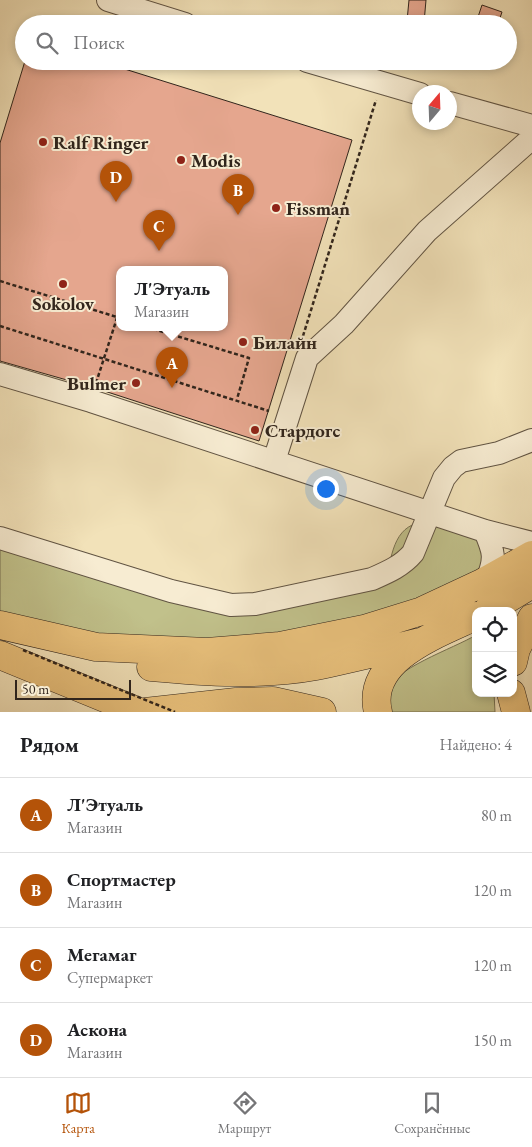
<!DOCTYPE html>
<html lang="ru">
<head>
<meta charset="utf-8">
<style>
  :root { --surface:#fff; --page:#f6f6f6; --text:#202124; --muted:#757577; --line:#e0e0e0; --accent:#b45309 }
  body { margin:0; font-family:"EB Garamond",serif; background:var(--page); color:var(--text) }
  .controls { position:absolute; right:15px; bottom:15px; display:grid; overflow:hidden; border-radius:10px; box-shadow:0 2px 8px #0003 }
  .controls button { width:45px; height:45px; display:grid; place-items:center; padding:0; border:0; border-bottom:1px solid var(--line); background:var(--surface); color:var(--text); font:25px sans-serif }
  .compass { position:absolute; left:412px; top:85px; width:45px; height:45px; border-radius:50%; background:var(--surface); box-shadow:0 2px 8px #0003; rotate:19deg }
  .scale { position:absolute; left:15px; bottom:12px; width:116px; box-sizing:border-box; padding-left:5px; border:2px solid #31251c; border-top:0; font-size:14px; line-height:18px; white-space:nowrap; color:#31251c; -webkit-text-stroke:4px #f7ecd2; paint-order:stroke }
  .you { position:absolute; left:325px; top:488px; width:18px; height:18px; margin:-12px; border:4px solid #fff; border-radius:50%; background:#1a73e8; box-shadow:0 0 0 8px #1a73e833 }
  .badge { display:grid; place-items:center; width:32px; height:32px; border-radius:50%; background:var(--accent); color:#fff; font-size:16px; font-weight:700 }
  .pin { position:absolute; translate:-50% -41px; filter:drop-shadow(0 1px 2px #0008) }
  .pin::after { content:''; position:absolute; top:26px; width:18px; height:15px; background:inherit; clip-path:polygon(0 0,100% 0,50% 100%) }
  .popup { position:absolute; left:116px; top:266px; width:112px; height:65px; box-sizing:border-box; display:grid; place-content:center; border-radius:10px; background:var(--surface); filter:drop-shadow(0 1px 4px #0005); font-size:16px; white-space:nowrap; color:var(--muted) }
  .popup b { font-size:19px; color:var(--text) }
  .popup::after { content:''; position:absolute; left:50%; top:100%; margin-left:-10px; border:10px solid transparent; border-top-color:var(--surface) }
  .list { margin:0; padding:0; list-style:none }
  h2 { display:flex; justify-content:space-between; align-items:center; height:65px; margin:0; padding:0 20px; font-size:21px }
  h2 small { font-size:16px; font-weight:400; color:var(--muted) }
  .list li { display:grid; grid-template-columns:32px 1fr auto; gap:15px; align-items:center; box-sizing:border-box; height:75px; padding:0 20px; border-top:1px solid var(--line) }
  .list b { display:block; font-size:19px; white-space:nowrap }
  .list p { margin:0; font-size:16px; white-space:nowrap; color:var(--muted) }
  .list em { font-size:16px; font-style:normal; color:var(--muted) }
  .icon { flex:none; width:28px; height:28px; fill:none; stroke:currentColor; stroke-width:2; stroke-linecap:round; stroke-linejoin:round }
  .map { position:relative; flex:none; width:532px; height:712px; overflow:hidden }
  .search { position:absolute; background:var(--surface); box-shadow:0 2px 8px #0003; left:15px; right:15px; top:15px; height:55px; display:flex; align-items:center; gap:12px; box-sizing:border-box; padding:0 18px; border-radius:28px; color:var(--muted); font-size:19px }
  .sheet { height:365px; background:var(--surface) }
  nav { display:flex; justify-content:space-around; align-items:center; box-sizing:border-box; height:70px; border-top:1px solid var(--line); background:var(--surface); font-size:14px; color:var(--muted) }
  nav a { display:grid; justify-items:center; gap:2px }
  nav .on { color:var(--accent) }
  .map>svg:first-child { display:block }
  .green { fill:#c1c18b; stroke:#797354 }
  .building { fill:#e5a68e; stroke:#31251c; fill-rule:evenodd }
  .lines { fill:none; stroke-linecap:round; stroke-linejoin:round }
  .minor-casing { stroke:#615443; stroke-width:24 }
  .major-casing { stroke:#31251c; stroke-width:29 }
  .path { stroke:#31251c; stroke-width:2.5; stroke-dasharray:4 2.5; stroke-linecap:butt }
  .minor { stroke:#f7ecd2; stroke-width:22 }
  .major { stroke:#e9c17c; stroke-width:28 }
  .path-bridge { stroke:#31251c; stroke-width:2.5; stroke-dasharray:4 2.5; stroke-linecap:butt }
  .poi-dot { fill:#8f2418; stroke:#f7ecd2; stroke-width:2 }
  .labels { text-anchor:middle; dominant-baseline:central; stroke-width:4; stroke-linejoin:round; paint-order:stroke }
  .poi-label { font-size:19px; font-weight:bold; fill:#31251c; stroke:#f7ecd2; text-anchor:start }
</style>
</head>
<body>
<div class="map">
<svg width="532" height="712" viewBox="0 0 532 712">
  <rect width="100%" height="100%" fill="#f2e2b9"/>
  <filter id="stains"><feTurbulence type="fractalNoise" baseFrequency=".004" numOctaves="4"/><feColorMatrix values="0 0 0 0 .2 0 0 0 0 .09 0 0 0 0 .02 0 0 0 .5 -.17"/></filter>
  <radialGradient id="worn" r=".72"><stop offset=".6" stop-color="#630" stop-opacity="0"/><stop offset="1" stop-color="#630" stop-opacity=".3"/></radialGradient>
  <!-- green -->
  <path class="green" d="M423,522L478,540L486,553L479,575L438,600L259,641L70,634L0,613V546L232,614L385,583C392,558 392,526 423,522Z
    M476,635V693H494L495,712H389C388,707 385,698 386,693C389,670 455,648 476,635Z"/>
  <!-- building -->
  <path class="building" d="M409,0H426L424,23L407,21Z
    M482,5L502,12L498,24L478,17Z
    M25,61H99L352,140L259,441L95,388L0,361V143ZM120,269H224V327H120Z"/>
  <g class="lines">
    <!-- minor casing -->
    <g class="minor-casing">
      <path id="minor" d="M108,0L185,24
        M307,61L420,94
        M450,103L532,126
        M0,374L91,401L485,531L532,543
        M274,461L307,358L344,324L427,231L532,138
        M485,531C494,552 496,558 487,580
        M0,538L171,591L231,605L255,604L372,579C388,572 402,566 413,553L444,478L453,467L461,461L499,453L532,440"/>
    </g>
    <!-- major casing -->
    <g class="major-casing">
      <path id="major" d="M487,611L532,584
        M0,625L96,647L207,652L280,646L364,629L422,611L482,583L532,555
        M0,655L139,712
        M513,662L516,649L532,618
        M151,667C205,672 262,676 316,666C351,659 386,650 421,642
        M511,693L516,712
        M145,712L236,702L273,701L322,712
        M378,712C365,659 438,634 476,616"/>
    </g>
    <!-- path -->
    <path class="path" d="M0,281L120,318
      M0,326L269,411
      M147,327L249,358L237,399
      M303,336L376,100
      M96,383L117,318"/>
    <!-- minor -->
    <use href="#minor" class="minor"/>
    <!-- major -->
    <use href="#major" class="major"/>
    <!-- path-bridge -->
    <path class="path-bridge" d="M23,650L175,712"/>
  </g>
  <!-- markers -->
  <g class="poi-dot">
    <circle cx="43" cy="142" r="5"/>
    <circle cx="181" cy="160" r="5"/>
    <circle cx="276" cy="208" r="5"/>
    <circle cx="63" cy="284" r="5"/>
    <circle cx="243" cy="342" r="5"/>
    <circle cx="136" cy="383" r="5"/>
    <circle cx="255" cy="430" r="5"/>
  </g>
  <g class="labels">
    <!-- poi labels -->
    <g class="poi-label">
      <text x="53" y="142">Ralf Ringer</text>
      <text x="191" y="160">Modis</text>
      <text x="286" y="208">Fissman</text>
      <text x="63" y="303" text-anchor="middle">Sokolov</text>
      <text x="253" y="342">Билайн</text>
      <text x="126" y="383" text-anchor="end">Bulmer</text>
      <text x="265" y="430">Стардогс</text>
    </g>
  </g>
  <rect width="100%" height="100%" filter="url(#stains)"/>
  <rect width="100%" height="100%" fill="url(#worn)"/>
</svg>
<div class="controls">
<button><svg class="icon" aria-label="locate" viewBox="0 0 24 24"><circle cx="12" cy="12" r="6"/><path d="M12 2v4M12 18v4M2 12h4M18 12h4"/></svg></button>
<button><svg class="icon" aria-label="layers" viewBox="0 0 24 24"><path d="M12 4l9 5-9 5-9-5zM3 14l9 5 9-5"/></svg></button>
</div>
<svg class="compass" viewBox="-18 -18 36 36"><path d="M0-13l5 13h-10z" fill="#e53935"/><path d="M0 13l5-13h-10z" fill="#757577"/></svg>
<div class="scale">50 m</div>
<div class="you"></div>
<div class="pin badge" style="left:172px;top:388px">A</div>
<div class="popup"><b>Л'Этуаль</b>Магазин</div>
<div class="pin badge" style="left:238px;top:215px">B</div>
<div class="pin badge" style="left:159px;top:251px">C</div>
<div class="pin badge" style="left:116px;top:202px">D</div>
<div class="search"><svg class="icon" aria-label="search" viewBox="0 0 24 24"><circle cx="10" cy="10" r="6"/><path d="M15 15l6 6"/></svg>Поиск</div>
</div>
<section class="sheet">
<h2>Рядом<small>Найдено: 4</small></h2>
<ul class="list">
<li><span class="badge">A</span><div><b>Л'Этуаль</b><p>Магазин</p></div><em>80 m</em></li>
<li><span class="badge">B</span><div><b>Спортмастер</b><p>Магазин</p></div><em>120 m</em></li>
<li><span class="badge">C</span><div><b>Мегамаг</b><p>Супермаркет</p></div><em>120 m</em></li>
<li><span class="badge">D</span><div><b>Аскона</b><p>Магазин</p></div><em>150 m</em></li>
</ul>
</section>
<nav>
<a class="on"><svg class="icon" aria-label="map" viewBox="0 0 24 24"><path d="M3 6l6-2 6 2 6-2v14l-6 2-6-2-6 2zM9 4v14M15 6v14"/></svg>Карта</a>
<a><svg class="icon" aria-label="directions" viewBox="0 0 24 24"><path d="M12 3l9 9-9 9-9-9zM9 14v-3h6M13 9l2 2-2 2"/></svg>Маршрут</a>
<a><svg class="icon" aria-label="saved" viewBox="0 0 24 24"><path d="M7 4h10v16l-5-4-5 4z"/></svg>Сохранённые</a>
</nav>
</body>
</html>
